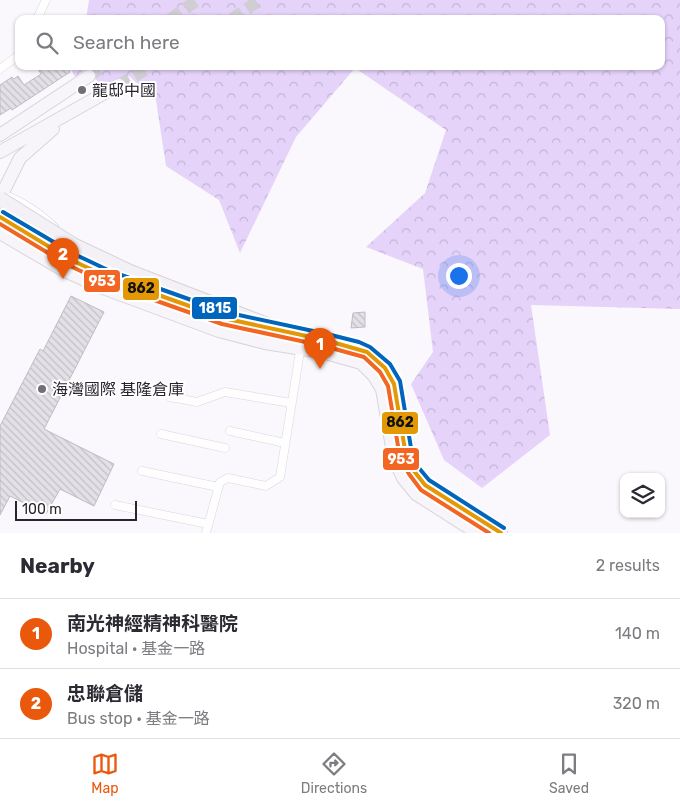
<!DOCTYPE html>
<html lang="en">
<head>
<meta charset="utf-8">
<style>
  :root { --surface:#fff; --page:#f2f2f3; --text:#2b2b33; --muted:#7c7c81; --line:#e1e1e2; --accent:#ea580c }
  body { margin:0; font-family:Rubik,"Noto Sans TC",sans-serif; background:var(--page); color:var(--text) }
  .controls { position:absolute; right:15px; bottom:15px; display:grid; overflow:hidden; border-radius:10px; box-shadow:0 1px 4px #0004 }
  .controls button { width:45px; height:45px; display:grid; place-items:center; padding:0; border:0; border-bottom:1px solid var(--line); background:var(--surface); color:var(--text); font:25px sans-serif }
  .scale { position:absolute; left:15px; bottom:12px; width:122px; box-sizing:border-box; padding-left:5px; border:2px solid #29242f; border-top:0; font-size:14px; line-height:18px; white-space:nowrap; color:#29242f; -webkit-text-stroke:4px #fff; paint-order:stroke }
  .you { position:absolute; left:458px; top:275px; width:18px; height:18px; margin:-12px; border:4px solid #fff; border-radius:50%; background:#1a73e8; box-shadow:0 0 0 8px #1a73e833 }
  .badge { display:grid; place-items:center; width:32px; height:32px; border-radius:50%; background:var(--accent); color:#fff; font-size:16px; font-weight:700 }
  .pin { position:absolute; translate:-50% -41px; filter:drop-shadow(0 1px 2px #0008) }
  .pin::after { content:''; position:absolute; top:26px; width:18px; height:15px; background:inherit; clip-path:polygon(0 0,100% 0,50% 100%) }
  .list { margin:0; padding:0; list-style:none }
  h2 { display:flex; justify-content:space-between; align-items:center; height:65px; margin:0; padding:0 20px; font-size:21px }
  h2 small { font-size:16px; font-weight:400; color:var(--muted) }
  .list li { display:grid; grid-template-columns:32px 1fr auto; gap:15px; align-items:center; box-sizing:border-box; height:70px; padding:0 20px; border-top:1px solid var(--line) }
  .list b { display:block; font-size:19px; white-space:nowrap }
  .list p { margin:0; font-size:16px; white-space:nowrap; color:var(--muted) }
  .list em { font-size:16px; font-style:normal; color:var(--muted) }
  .icon { flex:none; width:28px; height:28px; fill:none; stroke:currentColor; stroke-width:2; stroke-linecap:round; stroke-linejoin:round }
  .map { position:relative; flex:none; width:680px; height:533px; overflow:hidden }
  .search { position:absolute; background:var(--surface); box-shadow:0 1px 4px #0004; left:15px; right:15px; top:15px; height:55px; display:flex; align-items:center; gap:12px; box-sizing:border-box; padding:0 18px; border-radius:10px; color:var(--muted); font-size:19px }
  .sheet { height:205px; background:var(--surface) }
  nav { display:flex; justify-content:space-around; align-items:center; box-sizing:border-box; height:70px; border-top:1px solid var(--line); background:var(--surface); font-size:14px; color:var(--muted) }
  nav a { display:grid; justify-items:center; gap:2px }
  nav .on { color:var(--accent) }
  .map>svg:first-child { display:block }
  .forest { fill:url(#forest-crowns) }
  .building { fill:url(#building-back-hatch); stroke:#c0bcc3 }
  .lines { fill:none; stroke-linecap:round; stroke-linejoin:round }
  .primary-tunnel { stroke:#d0ced3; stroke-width:12; stroke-dasharray:12 6; stroke-linecap:butt }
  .street-casing { stroke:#d8d5dd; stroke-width:9 }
  .primary-casing { stroke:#d7d5d9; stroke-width:14 }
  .highway-casing { stroke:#d7d5d9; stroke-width:16 }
  .street { stroke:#fefeff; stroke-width:8 }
  .primary { stroke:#f7f5f9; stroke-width:12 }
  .highway { stroke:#f3f0f6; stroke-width:14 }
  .highway-bridge-casing { stroke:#d7d5d9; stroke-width:16; stroke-linecap:butt }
  .highway-bridge { stroke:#f3f0f6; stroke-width:14 }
  .bus-1-casing { stroke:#fff; stroke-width:8 }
  .bus-2-casing { stroke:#fff; stroke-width:8 }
  .bus-3-casing { stroke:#fff; stroke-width:8 }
  .bus-1 { stroke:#e29905; stroke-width:4 }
  .bus-2 { stroke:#f26522; stroke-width:4 }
  .bus-3 { stroke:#0065bd; stroke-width:4 }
  .poi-dot { fill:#726e77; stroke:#fff; stroke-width:2 }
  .labels { text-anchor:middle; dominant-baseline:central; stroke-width:4; stroke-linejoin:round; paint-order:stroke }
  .poi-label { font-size:16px; fill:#29242f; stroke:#fff; text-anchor:start }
  .line-badge { stroke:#fff; stroke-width:2 }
  .badge-label { font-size:14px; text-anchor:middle; font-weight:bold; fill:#fff }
  .pale-badge-label { font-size:14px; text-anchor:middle; font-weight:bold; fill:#111 }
</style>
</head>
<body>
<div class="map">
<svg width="680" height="533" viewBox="0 0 680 533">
  <defs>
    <pattern id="forest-crowns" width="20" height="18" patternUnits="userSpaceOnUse" patternTransform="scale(1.25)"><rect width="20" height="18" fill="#e5d3fa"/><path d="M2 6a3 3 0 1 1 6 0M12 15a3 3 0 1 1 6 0" fill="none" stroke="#c4b5d7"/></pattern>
    <pattern id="building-back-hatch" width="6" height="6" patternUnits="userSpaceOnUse" patternTransform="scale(1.25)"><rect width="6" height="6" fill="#e3e0e8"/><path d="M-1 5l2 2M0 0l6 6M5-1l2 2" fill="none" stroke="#c3c0c7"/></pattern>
  </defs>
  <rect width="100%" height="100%" fill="#faf8fc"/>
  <!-- forest -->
  <path class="forest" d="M89,0H680V309L531,305L550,435L482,488L444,460L411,384L433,352L423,269L366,247L425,193L446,130L355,68L296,137L240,253L219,200L166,166L156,100L129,76L102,87L87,68L75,77L69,66H661V19H86Z"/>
  <!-- building -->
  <path class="building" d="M36,66H67L70,72L12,110L11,108L0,115V85L12,77L14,79L18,76L24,85L41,74Z
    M71,296L104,312L44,429L114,464L94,506L60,489L46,514L10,496L0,515V426L40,349L43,351Z
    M365,312V327L351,328L353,313Z"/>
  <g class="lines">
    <!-- primary-tunnel -->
    <path class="primary-tunnel" d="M171,19L197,0
      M232,19L260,0
      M89,76L103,66
      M119,85L152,66"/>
    <!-- street casing -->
    <g class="street-casing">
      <path id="street" d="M37,19L46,0
        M0,69L19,55
        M0,193C22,201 38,211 55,228
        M170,397L197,402L225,392L291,403
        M230,431L285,443
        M161,434L225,448
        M142,471L218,487
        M115,505L208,524
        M206,533L220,482L228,478L266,486L280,477L301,345"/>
    </g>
    <!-- primary casing -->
    <g class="primary-casing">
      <path id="primary" d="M0,135L89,76
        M0,152L119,85
        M0,198L20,158L53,129
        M0,217L71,260L108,277L223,318L288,333L325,340L357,348L367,352L385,368L394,384L406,456L414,471L425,485L501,533
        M0,233L65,271L103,288L219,331L265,343L322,352L361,363L374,376L382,389L394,459L403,478L416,494L477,533"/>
    </g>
    <!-- highway casing -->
    <g class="highway-casing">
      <path id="highway" d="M130,272L288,333"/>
    </g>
    <!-- street -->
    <use href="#street" class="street"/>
    <!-- primary -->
    <use href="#primary" class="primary"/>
    <!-- highway -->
    <use href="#highway" class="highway"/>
    <!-- highway-bridge casing -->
    <g class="highway-bridge-casing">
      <path id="highway-bridge" d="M0,199L73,245L130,272"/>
    </g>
    <!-- highway-bridge -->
    <use href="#highway-bridge" class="highway-bridge"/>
    <!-- bus-1 casing -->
    <g class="bus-1-casing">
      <path id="bus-1" d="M0,217L71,260L108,277L223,318L325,340L367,352L385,368L394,384L406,456L414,471L425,485L501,533"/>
    </g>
    <!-- bus-2 casing -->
    <g class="bus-2-casing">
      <path id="bus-2" d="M0,224L68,265L106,283L222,324L324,346L364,357L380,372L388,386L400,458L409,474L421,490L489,533"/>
    </g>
    <!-- bus-3 casing -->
    <g class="bus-3-casing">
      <path id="bus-3" d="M3,212L74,254L110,271L225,312L327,334L359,342L370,347L390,364L400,381L412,454L419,468L429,480L504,528"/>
    </g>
    <!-- bus-1 -->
    <use href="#bus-1" class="bus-1"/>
    <!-- bus-2 -->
    <use href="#bus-2" class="bus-2"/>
    <!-- bus-3 -->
    <use href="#bus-3" class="bus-3"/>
  </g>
  <!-- markers -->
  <g class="poi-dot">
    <circle cx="82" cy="90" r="5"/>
    <circle cx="42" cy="389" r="5"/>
  </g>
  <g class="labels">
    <!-- poi labels -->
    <g class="poi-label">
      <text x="92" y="90">龍邸中國</text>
      <text x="52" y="389">海灣國際 基隆倉庫</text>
    </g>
  </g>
  <g class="line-badge">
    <rect x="83" y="269" width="38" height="24" rx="5" fill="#f26522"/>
    <rect x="122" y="277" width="38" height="24" rx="5" fill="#e29905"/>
    <rect x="191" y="296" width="47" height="24" rx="5" fill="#0065bd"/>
    <rect x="381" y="411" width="38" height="24" rx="5" fill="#e29905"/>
    <rect x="382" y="447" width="38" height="24" rx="5" fill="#f26522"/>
  </g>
  <g class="badge-label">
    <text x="102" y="286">953</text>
    <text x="215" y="313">1815</text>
    <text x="401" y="464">953</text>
  </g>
  <g class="pale-badge-label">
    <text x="141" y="293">862</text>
    <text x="400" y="427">862</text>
  </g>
</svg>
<div class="controls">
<button><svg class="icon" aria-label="layers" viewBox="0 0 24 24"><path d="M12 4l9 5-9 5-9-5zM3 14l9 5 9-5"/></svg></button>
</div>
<div class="scale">100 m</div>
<div class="you"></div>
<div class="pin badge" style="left:320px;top:369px">1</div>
<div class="pin badge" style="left:63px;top:279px">2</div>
<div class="search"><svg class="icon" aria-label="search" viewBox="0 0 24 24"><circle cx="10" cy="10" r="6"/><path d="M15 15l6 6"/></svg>Search here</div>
</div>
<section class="sheet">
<h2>Nearby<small>2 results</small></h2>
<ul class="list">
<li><span class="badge">1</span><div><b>南光神經精神科醫院</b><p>Hospital · 基金一路</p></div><em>140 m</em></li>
<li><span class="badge">2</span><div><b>忠聯倉儲</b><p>Bus stop · 基金一路</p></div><em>320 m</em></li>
</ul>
</section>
<nav>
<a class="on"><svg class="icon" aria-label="map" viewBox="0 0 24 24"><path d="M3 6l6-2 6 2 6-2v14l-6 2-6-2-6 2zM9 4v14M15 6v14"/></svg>Map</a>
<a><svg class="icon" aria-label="directions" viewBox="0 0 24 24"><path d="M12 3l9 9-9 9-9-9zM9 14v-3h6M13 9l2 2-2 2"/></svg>Directions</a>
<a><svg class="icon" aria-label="saved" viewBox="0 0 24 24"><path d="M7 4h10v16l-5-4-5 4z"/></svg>Saved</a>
</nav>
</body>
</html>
